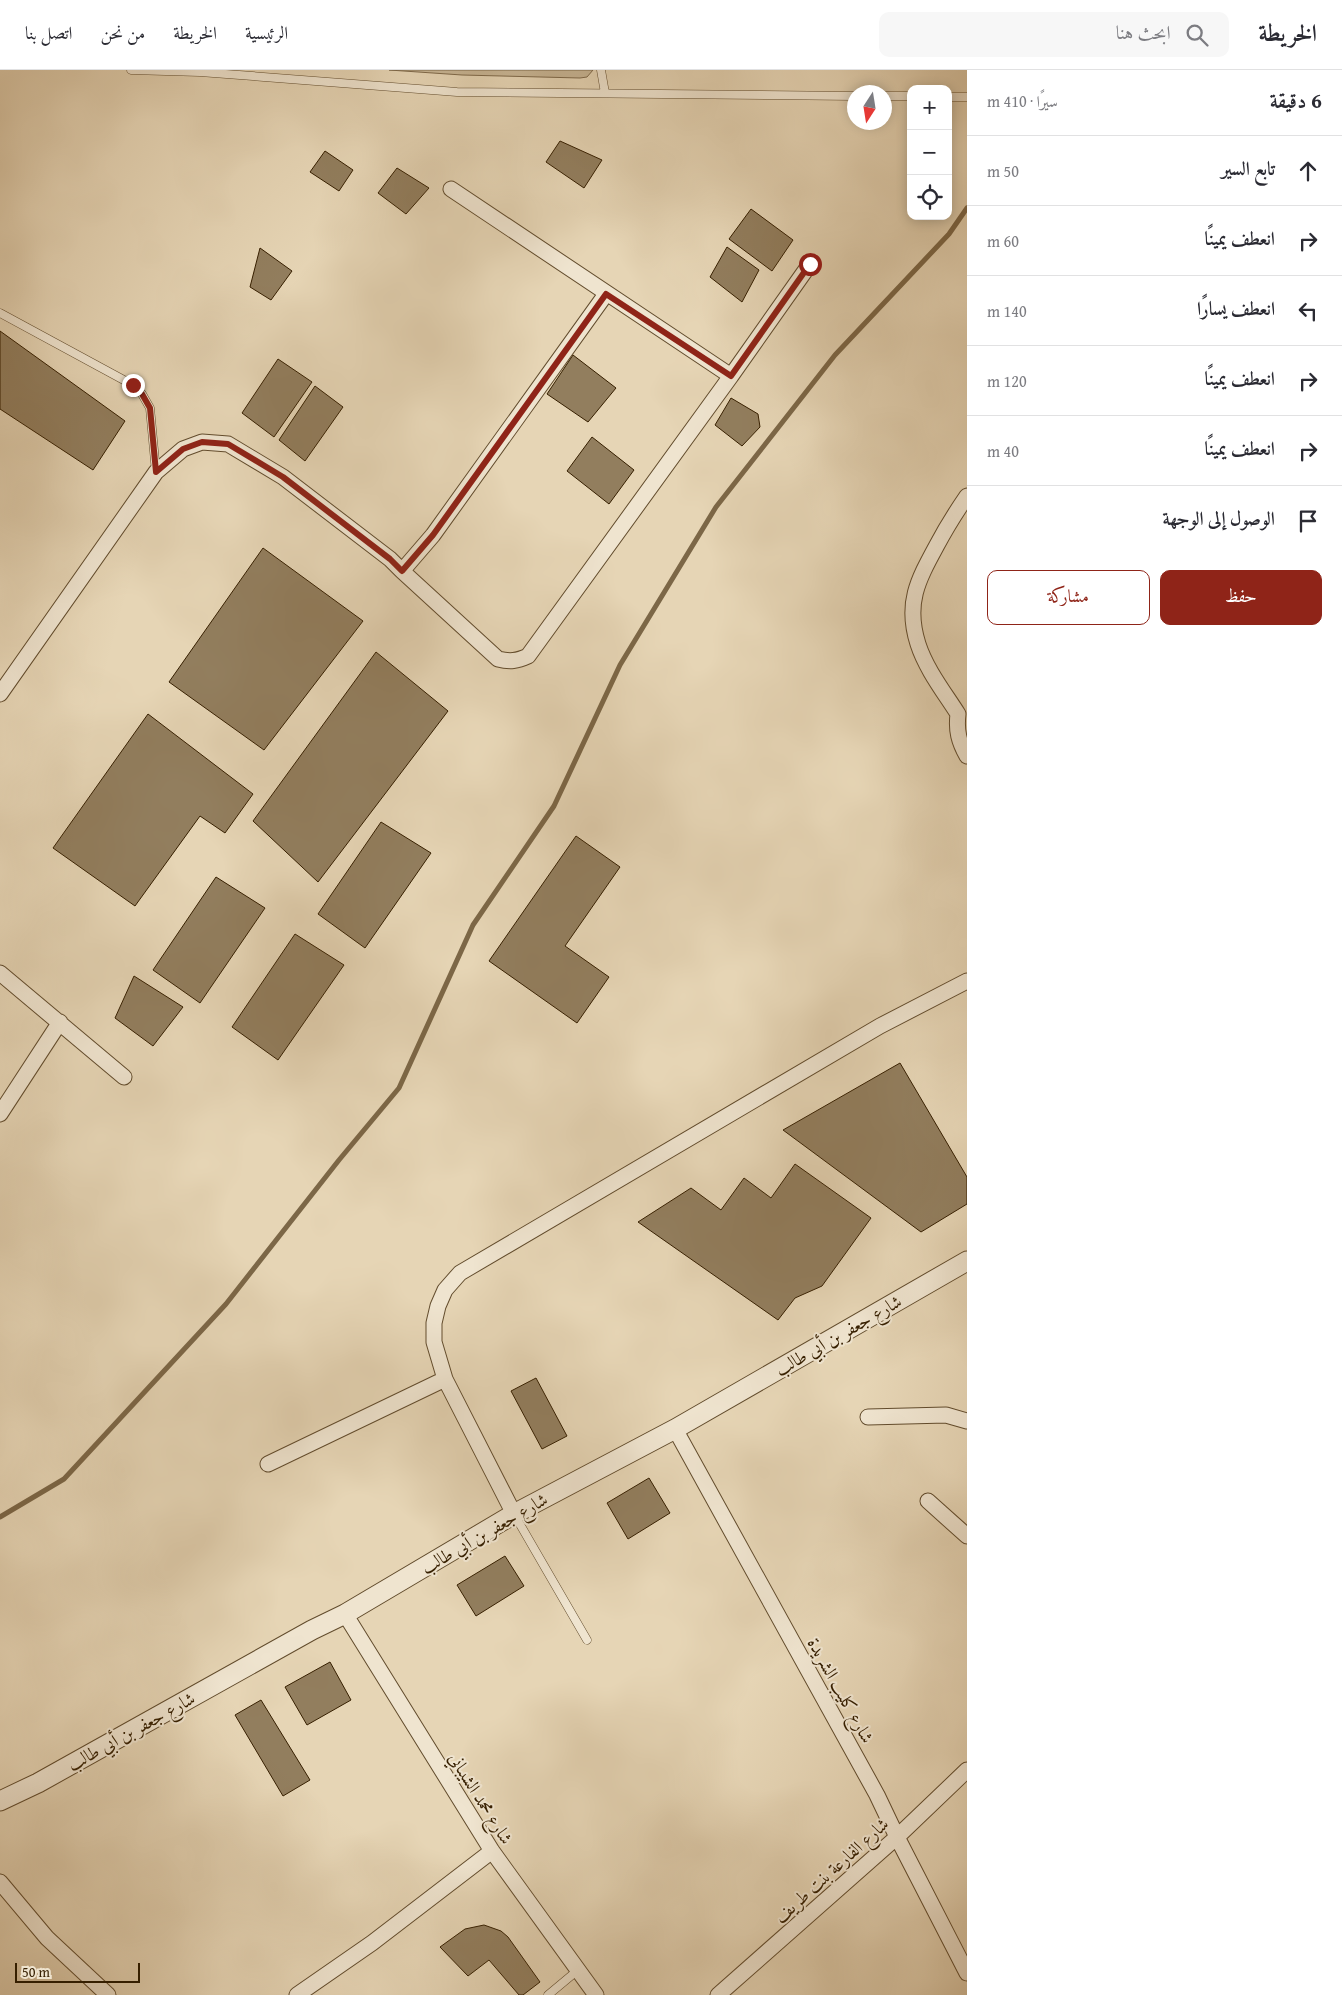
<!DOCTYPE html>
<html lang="ar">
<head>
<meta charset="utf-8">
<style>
  :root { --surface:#fff; --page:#f7f7f7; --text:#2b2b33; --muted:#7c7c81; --line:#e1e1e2; --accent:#8f2418 }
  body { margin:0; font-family:"Gentium Book Plus",Amiri,serif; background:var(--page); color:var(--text); direction:rtl }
  .controls { position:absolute; right:15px; top:15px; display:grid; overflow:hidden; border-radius:10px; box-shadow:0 2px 12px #0003 }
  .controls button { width:45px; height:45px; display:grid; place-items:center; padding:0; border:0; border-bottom:1px solid var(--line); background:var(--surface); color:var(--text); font:25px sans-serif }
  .compass { position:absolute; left:847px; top:15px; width:45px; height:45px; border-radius:50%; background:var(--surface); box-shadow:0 2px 12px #0003; rotate:192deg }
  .scale { position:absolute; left:15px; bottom:12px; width:125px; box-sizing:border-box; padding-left:5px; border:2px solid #361f00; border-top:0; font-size:14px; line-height:18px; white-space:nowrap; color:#361f00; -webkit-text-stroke:4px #efe4cf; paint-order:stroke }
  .stop { position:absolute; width:15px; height:15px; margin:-11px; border:4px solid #8f2418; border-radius:50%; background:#fff }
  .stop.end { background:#8f2418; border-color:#fff; box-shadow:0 1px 5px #0008 }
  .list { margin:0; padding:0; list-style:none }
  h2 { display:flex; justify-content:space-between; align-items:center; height:65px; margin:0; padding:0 20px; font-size:21px }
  h2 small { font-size:16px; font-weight:400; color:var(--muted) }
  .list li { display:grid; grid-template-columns:32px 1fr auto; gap:15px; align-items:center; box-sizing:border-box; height:70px; padding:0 20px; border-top:1px solid var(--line) }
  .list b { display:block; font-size:19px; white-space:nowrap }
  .list em { font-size:16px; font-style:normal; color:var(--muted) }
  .actions { display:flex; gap:10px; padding:15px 20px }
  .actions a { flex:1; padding:11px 0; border:1px solid var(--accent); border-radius:10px; text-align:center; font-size:18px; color:var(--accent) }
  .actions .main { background:var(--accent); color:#fff }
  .icon { flex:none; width:28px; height:28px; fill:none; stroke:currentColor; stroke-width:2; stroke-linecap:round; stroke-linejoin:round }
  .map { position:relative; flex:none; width:967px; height:1925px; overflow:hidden; direction:ltr }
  header { display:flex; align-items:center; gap:30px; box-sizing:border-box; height:70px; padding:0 25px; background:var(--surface); border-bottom:1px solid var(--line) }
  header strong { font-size:24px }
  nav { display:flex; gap:28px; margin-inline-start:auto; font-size:18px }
  .search { width:350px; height:45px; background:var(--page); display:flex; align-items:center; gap:12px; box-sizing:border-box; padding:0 18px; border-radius:10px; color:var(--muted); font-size:19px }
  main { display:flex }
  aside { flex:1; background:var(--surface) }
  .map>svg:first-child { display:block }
  .green { fill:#c8b696; stroke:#7f6a4b }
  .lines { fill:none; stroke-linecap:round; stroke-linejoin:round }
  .stream { stroke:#7c6747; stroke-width:5 }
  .building { fill:#927e5e; stroke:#361f00 }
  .service-casing { stroke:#624c2d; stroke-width:9 }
  .minor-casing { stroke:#624c2d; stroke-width:17 }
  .tertiary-casing { stroke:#624c2d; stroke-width:21 }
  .service { stroke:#efe4cf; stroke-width:8 }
  .minor { stroke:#efe4cf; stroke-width:15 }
  .tertiary { stroke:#efe4cf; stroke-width:19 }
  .route { stroke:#8f2418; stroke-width:6 }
  .labels { text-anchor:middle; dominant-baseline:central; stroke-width:4; stroke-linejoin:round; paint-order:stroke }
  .street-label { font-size:18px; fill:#361f00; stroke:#efe4cf }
</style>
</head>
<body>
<header>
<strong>الخريطة</strong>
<div class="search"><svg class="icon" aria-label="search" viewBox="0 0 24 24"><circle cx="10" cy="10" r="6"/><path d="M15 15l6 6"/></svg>ابحث هنا</div>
<nav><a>الرئيسية</a><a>الخريطة</a><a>من نحن</a><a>اتصل بنا</a></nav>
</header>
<main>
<aside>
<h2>6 دقيقة<small>سيرًا · 410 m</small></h2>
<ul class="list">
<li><svg class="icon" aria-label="ahead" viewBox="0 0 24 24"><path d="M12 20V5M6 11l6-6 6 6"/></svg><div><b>تابع السير</b></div><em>50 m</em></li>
<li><svg class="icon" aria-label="right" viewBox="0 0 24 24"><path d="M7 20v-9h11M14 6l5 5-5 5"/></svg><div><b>انعطف يمينًا</b></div><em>60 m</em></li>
<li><svg class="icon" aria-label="left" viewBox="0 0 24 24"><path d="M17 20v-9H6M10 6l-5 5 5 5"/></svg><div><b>انعطف يسارًا</b></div><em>140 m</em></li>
<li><svg class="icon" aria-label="right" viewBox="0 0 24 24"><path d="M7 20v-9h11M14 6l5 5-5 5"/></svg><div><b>انعطف يمينًا</b></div><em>120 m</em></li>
<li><svg class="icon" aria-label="right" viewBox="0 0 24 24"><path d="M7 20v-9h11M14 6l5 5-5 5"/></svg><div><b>انعطف يمينًا</b></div><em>40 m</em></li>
<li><svg class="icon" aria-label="arrive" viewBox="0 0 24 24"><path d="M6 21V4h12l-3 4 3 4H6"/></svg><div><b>الوصول إلى الوجهة</b></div></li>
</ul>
<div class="actions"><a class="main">حفظ</a><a>مشاركة</a></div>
</aside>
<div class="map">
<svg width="967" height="1925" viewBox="0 0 967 1925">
  <rect width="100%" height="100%" fill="#e6d5b5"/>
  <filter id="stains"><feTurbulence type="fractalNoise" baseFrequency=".004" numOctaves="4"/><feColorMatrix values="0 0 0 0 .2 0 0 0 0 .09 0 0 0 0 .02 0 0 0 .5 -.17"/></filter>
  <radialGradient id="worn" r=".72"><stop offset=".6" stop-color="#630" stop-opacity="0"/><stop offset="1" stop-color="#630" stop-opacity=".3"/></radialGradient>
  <!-- green -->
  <path class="green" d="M389,0H593L587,7L580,8L462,5Z"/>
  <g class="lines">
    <!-- stream -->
    <path class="stream" d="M0,1447L64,1409L226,1234L339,1090L399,1018L473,855L554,736L620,595L716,437L835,285L949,164L967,138"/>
  </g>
  <!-- building -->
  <path class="building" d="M560,71L602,90L584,118L546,92Z
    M325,81L353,100L339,121L310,102Z
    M397,98L429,118L406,144L378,123Z
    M751,139L793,170L772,201L729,169Z
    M727,177L759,200L742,232L710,207Z
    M260,178L292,201L271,230L250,217Z
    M0,261L125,351L93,400L0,339Z
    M573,285L616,318L588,352L547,324Z
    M278,289L312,312L274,367L242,343Z
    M315,316L343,337L305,391L279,370Z
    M731,328L758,344L760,357L742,376L715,355Z
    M592,367L634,400L609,434L567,401Z
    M263,478L363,551L264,680L169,612Z
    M376,582L448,641L318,812L253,751Z
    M148,644L253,724L225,763L200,746L135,836L53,778Z
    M381,752L431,783L365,878L318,844Z
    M576,766L620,797L565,876L609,907L577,953L489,891Z
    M216,807L265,838L200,933L153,900Z
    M295,864L344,895L278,990L232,957Z
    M134,906L183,937L153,976L115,948Z
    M900,993L967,1107V1134L921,1162L783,1060Z
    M795,1094L871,1148L822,1216L795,1228L778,1250L638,1152L691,1118L721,1140L744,1108L771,1128Z
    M536,1308L567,1366L542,1379L511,1321Z
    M649,1408L670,1443L628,1469L607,1433Z
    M505,1486L524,1516L476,1546L457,1515Z
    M330,1592L351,1630L307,1655L285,1617Z
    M261,1630L310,1710L283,1726L235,1645Z
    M484,1855L501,1861L508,1867L540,1912L523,1925H519L489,1890L468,1906L440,1877L465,1859Z"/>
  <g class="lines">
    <!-- service casing -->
    <g class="service-casing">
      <path id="service" d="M131,0L200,2L457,22L854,26
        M601,0L605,23
        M884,26H911
        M948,27H967
        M0,243L133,315L142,324L150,338L156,402
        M514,1444L587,1570
        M548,1925L578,1900"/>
    </g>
    <!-- minor casing -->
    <g class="minor-casing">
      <path id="minor" d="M451,119L731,306L810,194
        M402,501L498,589C510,592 517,591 528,586L731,306
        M0,624L156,402L183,379L202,372L228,374L283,407L390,489L402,501L433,465L606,224
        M958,644C944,622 926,599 918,574C905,533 918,510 937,475C946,458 956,442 967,426
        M958,644C956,661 959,672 967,686
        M0,903L124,1007
        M0,1044L60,952
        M868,1347L946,1345L967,1351
        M675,1359L877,1725L897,1767L967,1903
        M268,1394L445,1309
        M928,1431L967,1466
        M514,1444L445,1309L434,1272V1253L438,1236L445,1220L460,1203L880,956L967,911
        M345,1544L492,1781L596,1925
        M0,1812L47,1868L108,1925
        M297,1925L372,1873L492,1781
        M718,1925L897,1767L967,1700"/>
    </g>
    <!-- tertiary casing -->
    <g class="tertiary-casing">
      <path id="tertiary" d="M0,1731L38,1713L312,1560L345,1544L514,1444L675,1359L967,1191"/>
    </g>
    <!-- service -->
    <use href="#service" class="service"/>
    <!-- minor -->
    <use href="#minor" class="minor"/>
    <!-- tertiary -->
    <use href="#tertiary" class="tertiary"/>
  </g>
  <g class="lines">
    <!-- route -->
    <path class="route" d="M133,315L142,324L150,338L156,402L183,379L202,372L228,374L283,407L390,489L402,501L433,465L606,224L731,306L810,194"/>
  </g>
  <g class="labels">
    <!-- street labels -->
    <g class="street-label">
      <text transform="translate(838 1265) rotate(-30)">شارع جعفر بن أبي طالب</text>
      <text transform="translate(484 1463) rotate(-30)">شارع جعفر بن أبي طالب</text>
      <text transform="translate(841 1620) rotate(61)">شارع كليب الشريدة</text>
      <text transform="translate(131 1661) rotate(-29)">شارع جعفر بن أبي طالب</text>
      <text transform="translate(481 1728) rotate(58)">شارع محمد الشيباني</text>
      <text transform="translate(831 1800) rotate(-42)">شارع الفارعة بنت طريف</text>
    </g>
  </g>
  <rect width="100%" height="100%" filter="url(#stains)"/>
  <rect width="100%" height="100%" fill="url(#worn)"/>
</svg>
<div class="controls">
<button>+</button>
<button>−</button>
<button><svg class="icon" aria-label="locate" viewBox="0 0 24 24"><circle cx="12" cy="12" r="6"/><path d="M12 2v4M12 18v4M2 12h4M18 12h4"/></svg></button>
</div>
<svg class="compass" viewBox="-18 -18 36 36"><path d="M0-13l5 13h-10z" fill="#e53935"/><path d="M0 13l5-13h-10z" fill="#7c7c81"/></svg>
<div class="scale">50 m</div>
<div class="stop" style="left:810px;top:194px"></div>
<div class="stop end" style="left:133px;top:315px"></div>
</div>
</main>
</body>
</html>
